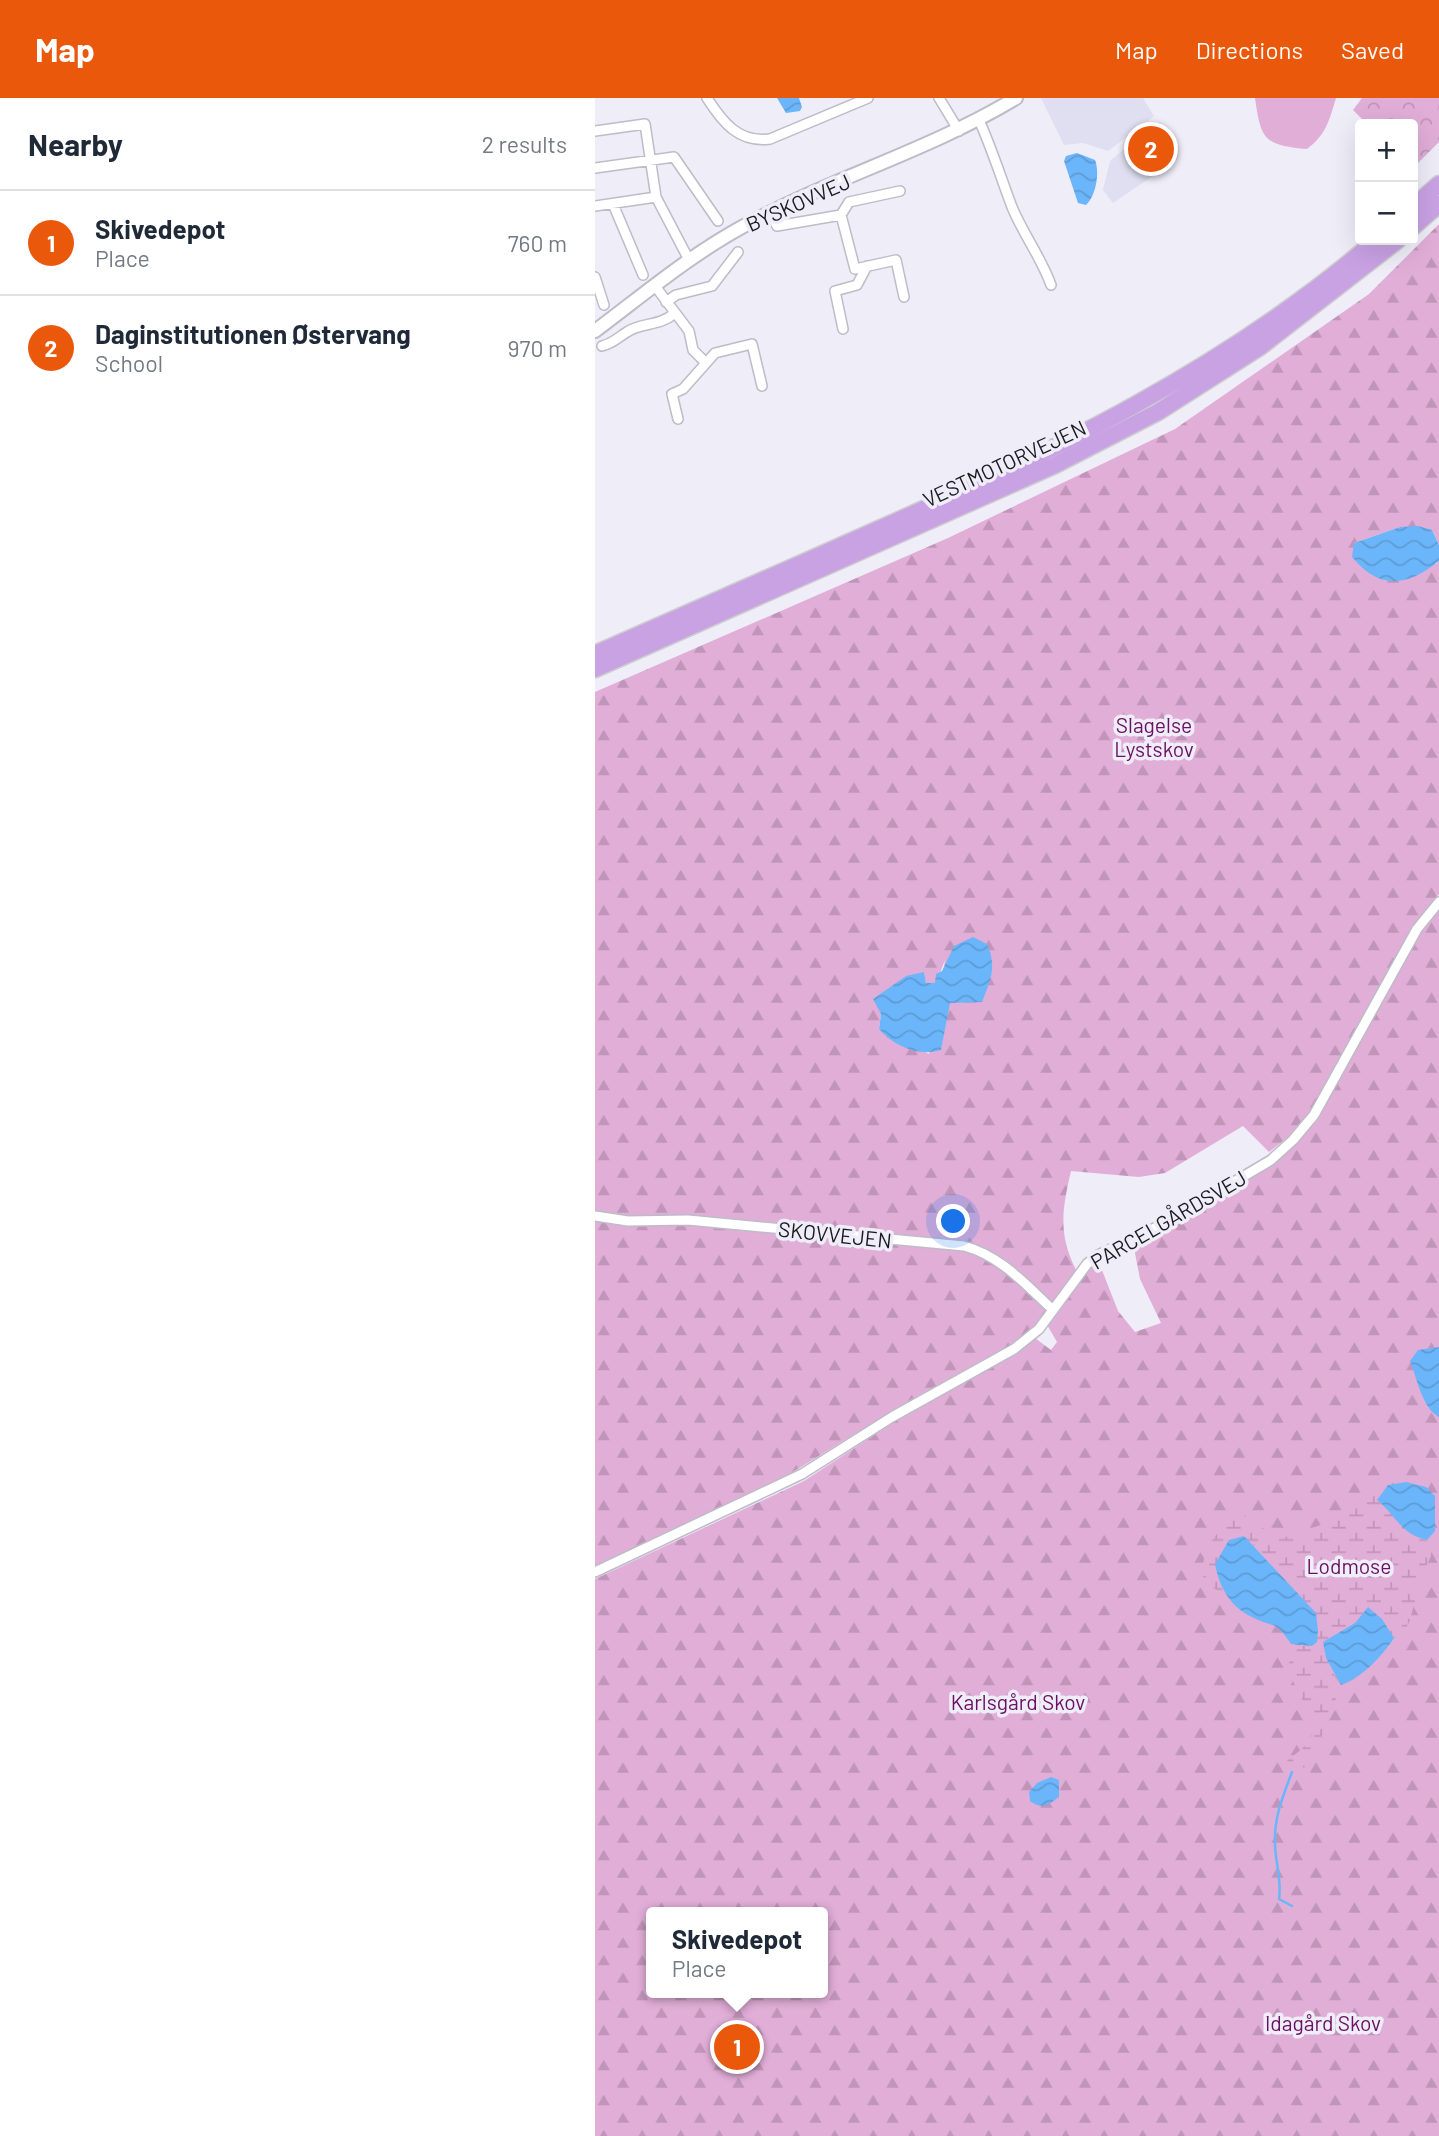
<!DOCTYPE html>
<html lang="en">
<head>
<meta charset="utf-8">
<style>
  :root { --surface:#fff; --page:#f6f6f7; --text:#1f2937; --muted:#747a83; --line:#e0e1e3; --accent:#ea580c }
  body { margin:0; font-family:Barlow,sans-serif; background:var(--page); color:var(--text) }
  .controls { position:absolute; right:21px; top:21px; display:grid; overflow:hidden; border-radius:7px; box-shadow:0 7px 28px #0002 }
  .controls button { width:63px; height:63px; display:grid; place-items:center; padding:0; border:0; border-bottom:2px solid var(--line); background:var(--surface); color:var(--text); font:35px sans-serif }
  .you { position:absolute; left:359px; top:1124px; width:24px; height:24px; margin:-18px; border:5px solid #fff; border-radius:50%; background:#1a73e8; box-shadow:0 0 0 10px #1a73e833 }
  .badge { display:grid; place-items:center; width:46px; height:46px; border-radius:50%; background:var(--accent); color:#fff; font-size:23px; font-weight:700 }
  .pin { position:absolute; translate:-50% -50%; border:4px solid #fff; box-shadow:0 2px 7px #0006 }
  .popup { position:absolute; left:51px; top:1809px; width:182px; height:91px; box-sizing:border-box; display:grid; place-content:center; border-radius:7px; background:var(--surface); filter:drop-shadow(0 2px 5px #0005); font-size:23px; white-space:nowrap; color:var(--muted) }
  .popup b { font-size:26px; color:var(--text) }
  .popup::after { content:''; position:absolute; left:50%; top:100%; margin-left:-14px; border:14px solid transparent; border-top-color:var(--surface) }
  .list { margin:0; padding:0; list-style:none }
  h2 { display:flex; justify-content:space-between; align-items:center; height:91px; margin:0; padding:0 28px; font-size:30px }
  h2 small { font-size:23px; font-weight:400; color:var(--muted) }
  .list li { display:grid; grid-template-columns:46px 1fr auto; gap:21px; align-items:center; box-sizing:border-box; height:105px; padding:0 28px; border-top:2px solid var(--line) }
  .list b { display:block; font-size:26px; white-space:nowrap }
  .list p { margin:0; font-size:23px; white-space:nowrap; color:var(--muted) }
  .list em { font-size:23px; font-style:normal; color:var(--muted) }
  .map { position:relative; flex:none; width:844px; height:2038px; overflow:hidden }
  header { display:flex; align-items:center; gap:42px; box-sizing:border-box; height:98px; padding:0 35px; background:var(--accent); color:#fff }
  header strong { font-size:33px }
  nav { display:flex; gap:38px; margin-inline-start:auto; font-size:24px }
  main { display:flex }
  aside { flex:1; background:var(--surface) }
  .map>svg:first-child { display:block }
  .built { fill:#e0dff1 }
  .grass { fill:#e1aed8 }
  .forest { fill:url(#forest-firs); fill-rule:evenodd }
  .wetland { fill:url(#wetland-marsh) }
  .park { fill:url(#park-crowns) }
  .water { fill:url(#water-waves) }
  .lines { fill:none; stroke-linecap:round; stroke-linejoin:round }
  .stream { stroke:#6bb6fa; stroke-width:2.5 }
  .street-casing { stroke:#bdbcc7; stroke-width:12 }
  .secondary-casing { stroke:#bdbcc7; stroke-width:16 }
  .highway-casing { stroke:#cdcdce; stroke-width:19 }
  .street { stroke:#fff; stroke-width:9 }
  .secondary { stroke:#fff; stroke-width:12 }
  .highway { stroke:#c9a2e4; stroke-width:16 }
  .labels { text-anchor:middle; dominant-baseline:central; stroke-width:7; stroke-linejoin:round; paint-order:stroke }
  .street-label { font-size:21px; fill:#1b1a1e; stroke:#eeedf8 }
  .park-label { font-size:21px; fill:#6c1063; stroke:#eeedf8 }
</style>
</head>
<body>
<header>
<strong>Map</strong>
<nav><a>Map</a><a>Directions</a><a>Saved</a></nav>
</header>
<main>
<aside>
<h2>Nearby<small>2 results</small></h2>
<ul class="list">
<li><span class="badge">1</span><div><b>Skivedepot</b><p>Place</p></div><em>760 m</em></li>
<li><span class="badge">2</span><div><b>Daginstitutionen Østervang</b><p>School</p></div><em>970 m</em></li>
</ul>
</aside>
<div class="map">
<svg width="844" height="2038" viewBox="0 0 844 2038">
  <defs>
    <pattern id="forest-firs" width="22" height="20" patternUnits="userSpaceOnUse" patternTransform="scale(1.75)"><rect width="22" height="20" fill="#e1aed8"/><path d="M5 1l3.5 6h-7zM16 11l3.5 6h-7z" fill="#c095b9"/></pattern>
    <pattern id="wetland-marsh" width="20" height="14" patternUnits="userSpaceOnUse" patternTransform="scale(1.75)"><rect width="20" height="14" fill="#e1aed8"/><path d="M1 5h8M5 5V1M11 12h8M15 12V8" fill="none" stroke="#c095b9"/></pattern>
    <pattern id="park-crowns" width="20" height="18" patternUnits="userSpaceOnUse" patternTransform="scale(1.75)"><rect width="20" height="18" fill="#e1aed8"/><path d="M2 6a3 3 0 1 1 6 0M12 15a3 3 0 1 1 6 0" fill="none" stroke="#c095b9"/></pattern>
    <pattern id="water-waves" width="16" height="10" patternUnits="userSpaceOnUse" patternTransform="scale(1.75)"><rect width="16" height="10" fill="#6bb6fa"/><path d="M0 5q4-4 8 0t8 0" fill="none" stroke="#5c9cd6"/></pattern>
  </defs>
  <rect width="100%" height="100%" fill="#eeedf8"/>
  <!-- built -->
  <path class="built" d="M446,0H548L559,18L541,32L546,38L565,24L584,49L583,61L518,105L508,92L515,63L539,43L534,37L513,53L488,45L469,47Z"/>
  <!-- grass -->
  <path class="grass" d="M660,0H741C734,23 731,37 712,51C668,47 666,41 660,0Z"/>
  <!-- forest -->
  <path class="forest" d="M844,126V447L837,432L805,429L759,445L841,466L844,463V796L819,827L716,1014L693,1039L674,1054L648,1028L570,1075L544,1079L476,1073C467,1112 463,1136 481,1172L447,1220L423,1243L312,1304L188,1380L0,1469V594L353,440L580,331L774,196ZM350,862L334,956L284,931L286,916L329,875L331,885H341Z
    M844,812V2038H0V1481L209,1383L316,1313L396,1269L440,1240L456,1252L462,1244L451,1225L486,1177L503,1162L523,1213L540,1234L566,1225L545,1181L538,1145C603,1109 672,1079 721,1022L829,830ZM56,1814H228V1895H56Z"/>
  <!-- wetland -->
  <path class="wetland" d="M793,1387L782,1402C803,1418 805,1436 832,1442L836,1458L826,1479L815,1522L810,1532L799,1540L787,1521L760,1525L742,1536L739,1577L746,1587L715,1669L698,1670L692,1662C742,1631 706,1613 695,1574C693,1566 695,1555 696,1546L709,1548L720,1515L659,1446L624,1484L631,1498L610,1485C601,1457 622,1427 649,1417L675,1435L692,1439L748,1419L767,1400Z"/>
  <!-- park -->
  <path class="park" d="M767,0H844V44L818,70V26H772L758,12Z"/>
  <!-- water -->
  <path class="water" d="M182,0H204L207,9L205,13L191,15Z
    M482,55L500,62C505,74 501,98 491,107L483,105L469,63L471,58Z
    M823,428L837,432L844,447V463C812,489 784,492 757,459L759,445L805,429Z
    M378,839L392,846C402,868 396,882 387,904L355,905L346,952C323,959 299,948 284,931L286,916L278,901L311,878L329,874L331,885H340L341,876L347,873L359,848Z
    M844,1249V1319C827,1310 822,1280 815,1263L823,1252Z
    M811,1384L831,1389L840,1398V1433L832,1442C805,1436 802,1418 782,1402L793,1387Z
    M649,1438L721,1515L723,1533L722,1544L717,1548L696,1546C680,1521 680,1531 657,1519C635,1509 624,1488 620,1466L634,1442Z
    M773,1509L787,1521L799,1540C787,1558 767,1580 746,1587L731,1560L728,1544L760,1525Z
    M456,1679L464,1682V1699C453,1707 448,1712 435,1703L434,1694L442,1685Z"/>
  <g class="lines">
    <!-- stream -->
    <path class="stream" d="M697,1674C688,1698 679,1719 680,1745C680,1764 687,1781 684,1801L697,1808"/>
    <!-- street casing -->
    <g class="street-casing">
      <path id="street" d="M112,0C128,25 144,45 175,41L273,0
        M344,0L364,33
        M384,22C397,51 406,80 417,109C428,136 446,159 456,187
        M0,33L50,26L61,99L94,162
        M0,70L79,59L123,123
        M18,106L48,177
        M0,108L61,99
        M176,115L182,128L246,117L254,104L305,93
        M246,117L260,171L301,162L309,199
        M0,179L9,207
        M60,188L94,233L98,252L111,265
        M71,204L81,197L117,188L143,154
        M248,231L240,193L262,187L272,168
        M7,248C19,245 22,240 32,234C46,224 64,229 80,215
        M83,321L77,296L88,291L120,255L157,246L167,288
        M0,1118L33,1123L93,1122L369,1148C406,1158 430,1186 458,1212
        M0,1474L207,1376L297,1319L419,1251L444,1231L492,1166L503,1157L566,1127L676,1062L698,1042L719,1017L822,831L844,804"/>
    </g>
    <!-- secondary casing -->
    <g class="secondary-casing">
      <path id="secondary" d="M0,233C48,197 94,158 147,129C236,80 333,53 421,0"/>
    </g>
    <!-- highway casing -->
    <g class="highway-casing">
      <path id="highway" d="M818,109L844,86
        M818,129L844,106
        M0,556C93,515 185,475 277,434C455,356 633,270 781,142
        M0,571L460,367L563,314L665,249L803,142"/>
    </g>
    <!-- street -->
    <use href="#street" class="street"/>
    <!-- secondary -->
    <use href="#secondary" class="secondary"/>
    <!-- highway -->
    <use href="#highway" class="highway"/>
  </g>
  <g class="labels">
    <!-- street labels -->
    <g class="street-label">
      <text transform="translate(203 104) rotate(-24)">BYSKOVVEJ</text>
      <text transform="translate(409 365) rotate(-25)">VESTMOTORVEJEN</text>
      <text transform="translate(573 1121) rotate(-30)">PARCELGÅRDSVEJ</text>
      <text transform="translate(240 1136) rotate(6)">SKOVVEJEN</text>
    </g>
    <!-- park labels -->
    <g class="park-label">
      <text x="559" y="626">Slagelse<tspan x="559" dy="24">Lystskov</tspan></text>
      <text x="754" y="1467">Lodmose</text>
      <text x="423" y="1603">Karlsgård Skov</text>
      <text x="728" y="1924">Idagård Skov</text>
    </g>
  </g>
</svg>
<div class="controls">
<button>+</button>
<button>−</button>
</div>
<div class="you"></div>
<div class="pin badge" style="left:142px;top:1949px">1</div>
<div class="popup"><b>Skivedepot</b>Place</div>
<div class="pin badge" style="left:556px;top:51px">2</div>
</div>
</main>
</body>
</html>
